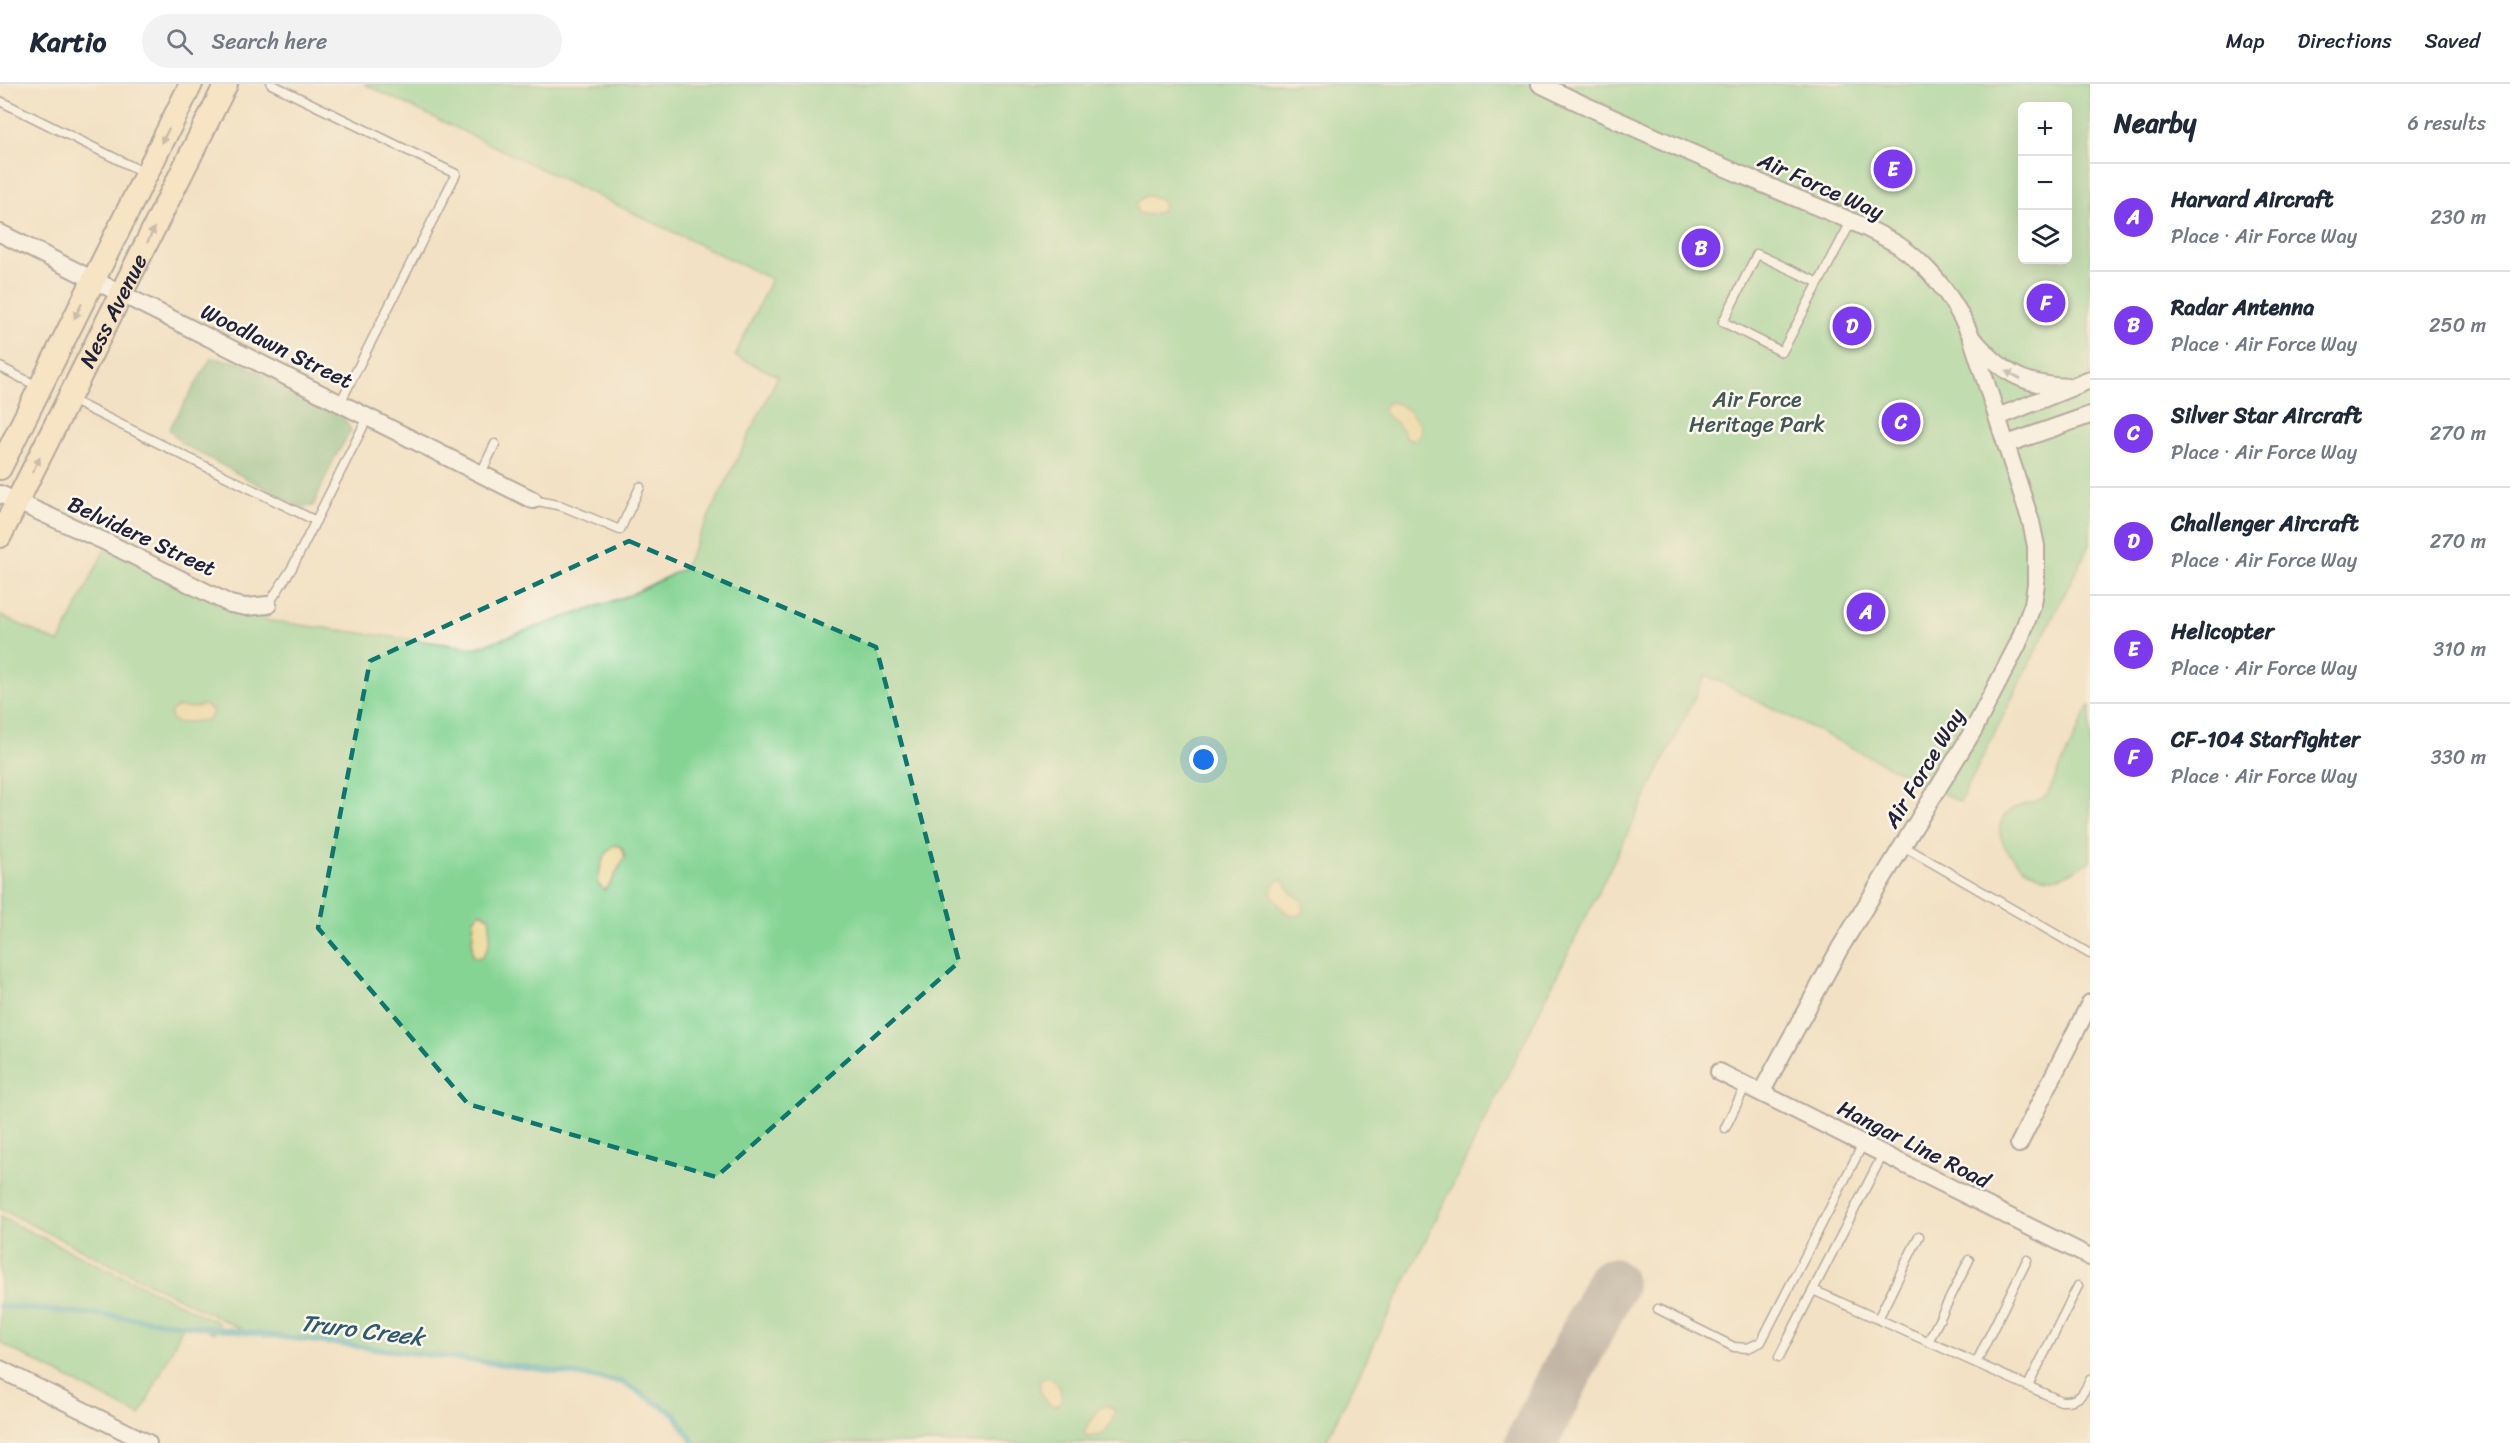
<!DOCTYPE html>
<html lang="en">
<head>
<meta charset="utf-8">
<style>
  :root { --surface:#fff; --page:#f2f2f3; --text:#1f2937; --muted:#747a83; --line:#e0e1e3; --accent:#7c3aed }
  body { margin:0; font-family:Sriracha,sans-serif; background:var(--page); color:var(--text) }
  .controls { position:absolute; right:18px; top:18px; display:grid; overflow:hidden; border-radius:9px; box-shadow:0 6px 24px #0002 }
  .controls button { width:54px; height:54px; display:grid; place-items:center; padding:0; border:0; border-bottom:2px solid var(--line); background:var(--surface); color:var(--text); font:30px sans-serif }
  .you { position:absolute; left:1204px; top:676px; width:21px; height:21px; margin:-15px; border:4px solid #fff; border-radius:50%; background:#1a73e8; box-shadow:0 0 0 9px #1a73e833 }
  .badge { display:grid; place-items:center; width:39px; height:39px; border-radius:50%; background:var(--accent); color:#fff; font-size:20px; font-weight:700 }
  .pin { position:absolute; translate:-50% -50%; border:3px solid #fff; box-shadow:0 2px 6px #0006 }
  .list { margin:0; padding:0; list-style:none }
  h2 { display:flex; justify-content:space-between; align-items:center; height:78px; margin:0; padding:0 24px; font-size:26px }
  h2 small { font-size:20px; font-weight:400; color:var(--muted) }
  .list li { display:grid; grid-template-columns:39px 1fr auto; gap:18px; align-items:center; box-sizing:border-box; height:108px; padding:0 24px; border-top:2px solid var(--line) }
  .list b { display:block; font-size:22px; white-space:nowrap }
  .list p { margin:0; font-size:20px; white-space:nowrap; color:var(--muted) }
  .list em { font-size:20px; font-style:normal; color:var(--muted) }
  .icon { flex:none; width:33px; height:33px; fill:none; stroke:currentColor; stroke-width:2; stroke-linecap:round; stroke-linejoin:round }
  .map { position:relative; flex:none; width:2090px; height:1359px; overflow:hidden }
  header { display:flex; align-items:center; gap:36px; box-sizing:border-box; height:84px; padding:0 30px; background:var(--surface); border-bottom:2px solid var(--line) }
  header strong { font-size:28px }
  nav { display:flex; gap:33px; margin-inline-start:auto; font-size:21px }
  .search { width:420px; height:54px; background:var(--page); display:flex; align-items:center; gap:15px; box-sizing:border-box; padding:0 21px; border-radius:33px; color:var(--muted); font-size:22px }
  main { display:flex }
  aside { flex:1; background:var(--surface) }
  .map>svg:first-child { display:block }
  .green { fill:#85d494; stroke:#547b68; stroke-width:1.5; fill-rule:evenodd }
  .forest { fill:#6cb67e; stroke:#476c5c; stroke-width:1.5 }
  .sand { fill:#eeda9e; stroke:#887e6c; stroke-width:1.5 }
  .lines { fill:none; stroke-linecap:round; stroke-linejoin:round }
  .stream { stroke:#40aebd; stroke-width:6 }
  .taxiway { stroke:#8a8280; stroke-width:52 }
  .lane-casing { stroke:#6b656b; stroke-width:11 }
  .street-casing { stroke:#6b656b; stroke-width:20 }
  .secondary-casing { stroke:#6b656b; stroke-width:26 }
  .lane { stroke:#fff; stroke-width:8 }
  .street { stroke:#fff; stroke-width:16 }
  .secondary { stroke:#fae7c3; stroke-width:22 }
  .oneway { fill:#998e86 }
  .oneway2 { fill:#9c9ca7 }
  .marked { fill:none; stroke:#0f766e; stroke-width:4.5; stroke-dasharray:12 8; stroke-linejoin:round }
  .labels { text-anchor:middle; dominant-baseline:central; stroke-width:5; stroke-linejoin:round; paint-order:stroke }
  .street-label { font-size:22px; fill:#22223b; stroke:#fbf7ec }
  .park-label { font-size:22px; fill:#405756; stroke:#fbf7ec }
  .water-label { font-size:24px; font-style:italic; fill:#2e5a6f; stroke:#fbf7ec }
</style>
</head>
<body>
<header>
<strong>Kartio</strong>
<div class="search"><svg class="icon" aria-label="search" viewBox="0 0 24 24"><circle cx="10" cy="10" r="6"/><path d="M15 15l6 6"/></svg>Search here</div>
<nav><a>Map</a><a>Directions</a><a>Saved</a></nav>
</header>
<main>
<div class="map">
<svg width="2090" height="1359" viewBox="0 0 2090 1359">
  <rect width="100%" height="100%" fill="#fbf7ec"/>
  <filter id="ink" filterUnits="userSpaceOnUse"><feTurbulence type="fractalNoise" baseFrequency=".0167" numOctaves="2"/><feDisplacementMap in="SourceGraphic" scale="12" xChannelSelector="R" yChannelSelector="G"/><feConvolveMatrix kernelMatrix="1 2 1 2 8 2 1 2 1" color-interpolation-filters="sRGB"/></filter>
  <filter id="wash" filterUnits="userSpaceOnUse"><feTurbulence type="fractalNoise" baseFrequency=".008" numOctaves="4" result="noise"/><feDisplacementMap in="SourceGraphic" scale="24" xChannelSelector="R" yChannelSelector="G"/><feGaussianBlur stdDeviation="1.35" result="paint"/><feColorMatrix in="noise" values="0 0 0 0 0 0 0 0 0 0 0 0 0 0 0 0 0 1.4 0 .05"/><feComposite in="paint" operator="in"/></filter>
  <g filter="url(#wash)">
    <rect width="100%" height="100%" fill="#f2e1c4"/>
    <!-- green -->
    <path class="green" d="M364,0H2090V459L1960,718L1706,591L1325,1359H694L675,1330L622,1298L541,1285L247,1248L0,1125V531L59,559L108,459L230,520L268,521L264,536L475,564L630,511L683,485L778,292L735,272L771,195ZM2022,22H2068V176H2022Z
      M2090,621V777C2078,784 2066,793 2052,794C2027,794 1984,755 2006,730C2015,719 2035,721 2047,711Z
      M0,1133L219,1239L214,1249L185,1238L140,1332L0,1259Z"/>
    <!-- forest -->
    <path class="forest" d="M211,274L239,278L342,331L351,346L334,375L313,422L300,423L182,360L169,345Z"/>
    <!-- sand -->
    <path class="sand" d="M1145,112C1153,112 1161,113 1164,122L1162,127L1149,131L1138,129L1136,119Z
      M1389,318C1402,318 1416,332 1421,344L1420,351L1415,356L1407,354L1398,340L1386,331L1383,324Z
      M204,621L214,627L208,636L177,639L171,634V628L177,623L193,624Z
      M614,761L622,763L625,773C619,781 612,802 604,806L598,800C599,787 603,769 614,761Z
      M1281,795C1288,799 1286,801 1290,807C1296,816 1303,810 1304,826L1298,832C1285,832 1277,819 1271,809L1273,801Z
      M481,828L489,833C491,845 491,868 480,874L473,872C470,865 474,844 474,834Z
      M1048,1293C1058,1297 1064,1308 1060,1319L1054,1322C1043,1318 1038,1308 1040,1296Z
      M1107,1321L1115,1326L1112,1338L1102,1351L1087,1353L1084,1348L1100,1323Z"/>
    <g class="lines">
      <!-- stream -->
      <path class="stream" d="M0,1222L114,1232L541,1285L622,1298L675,1330L694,1359"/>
      <!-- taxiway -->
      <path class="taxiway" d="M1531,1359L1611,1200"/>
    </g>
  </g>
  <g filter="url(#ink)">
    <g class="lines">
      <!-- lane casing -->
      <g class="lane-casing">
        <path id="lane" d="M271,0L456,90L340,319
          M0,17L145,89
          M1819,199L1757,170L1723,238L1782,268L1851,138
          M0,283L39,303
          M69,315L316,437
          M481,389L495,360
          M533,416L562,422L620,446L640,403
          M268,521L292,484L368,333
          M1903,762L2090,870
          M1725,1044L1746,1001
          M1883,1070L1813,1206L2061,1317C2079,1318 2083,1311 2090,1296
          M1658,1225L1734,1263L1748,1264L1761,1258L1863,1060
          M1878,1235L1919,1152
          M1928,1258L1969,1176
          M1779,1273L1813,1206
          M1976,1279L2027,1176
          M2028,1302L2078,1202"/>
      </g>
      <!-- street casing -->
      <g class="street-casing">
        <path id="street" d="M1540,0C1618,38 1698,72 1777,106C1816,123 1862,139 1898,161C1931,183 1955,217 1971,252L2031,438L2036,462V500L2033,520L2018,560L1973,647L1840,864L1761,1009
          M0,149L533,416
          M1976,258C2005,291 2025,301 2068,303
          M1998,333L2090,296
          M2007,360L2090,331
          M0,410L108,459L230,520L246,523L268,521
          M1719,988L2090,1173
          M2019,1060L2090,919
          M0,1285L148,1359"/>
      </g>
      <!-- secondary casing -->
      <g class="secondary-casing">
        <g id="secondary">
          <path d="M0,384L191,0"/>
          <path id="s1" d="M0,452L226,0"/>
        </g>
      </g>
      <!-- lane -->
      <use href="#lane" class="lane"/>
      <!-- street -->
      <use href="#street" class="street"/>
      <!-- secondary -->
      <use href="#secondary" class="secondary"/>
    </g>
    <!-- one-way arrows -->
    <defs><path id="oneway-solid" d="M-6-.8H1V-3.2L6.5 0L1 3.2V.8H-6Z" transform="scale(1.5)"/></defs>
    <g class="oneway">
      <use href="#oneway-solid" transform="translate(165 52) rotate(117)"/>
      <use href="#oneway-solid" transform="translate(151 151) rotate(-64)"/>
      <use href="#oneway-solid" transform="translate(78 227) rotate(116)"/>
      <use href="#oneway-solid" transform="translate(36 381) rotate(-63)"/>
    </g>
    <use class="oneway2" href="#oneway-solid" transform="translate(2013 291) rotate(-152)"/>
  </g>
  <!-- marked area -->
  <path d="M0 0H2090V1359H0ZM629,457L876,563L959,878L716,1093L468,1020L318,844L370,577Z" fill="#f2e1c4" fill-opacity=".55" fill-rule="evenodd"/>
  <path class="marked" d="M629,457L876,563L959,878L716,1093L468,1020L318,844L370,577Z"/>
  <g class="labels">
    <!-- street labels -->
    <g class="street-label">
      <text transform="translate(1821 102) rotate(24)">Air Force Way</text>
      <text stroke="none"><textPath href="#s1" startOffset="252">Ness Avenue</textPath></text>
      <text transform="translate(277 262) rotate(26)">Woodlawn Street</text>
      <text transform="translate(142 452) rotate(25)">Belvidere Street</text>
      <text transform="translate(1924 684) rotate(-59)">Air Force Way</text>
      <text transform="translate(1914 1060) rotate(27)">Hangar Line Road</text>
    </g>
    <!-- park labels -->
    <g class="park-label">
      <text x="1757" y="315">Air Force<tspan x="1757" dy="25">Heritage Park</tspan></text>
    </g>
    <!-- water labels -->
    <g class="water-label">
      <text transform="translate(362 1246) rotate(7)">Truro Creek</text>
    </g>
  </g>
</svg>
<div class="controls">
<button>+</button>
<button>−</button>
<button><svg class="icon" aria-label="layers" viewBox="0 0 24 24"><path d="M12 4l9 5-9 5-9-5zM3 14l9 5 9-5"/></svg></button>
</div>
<div class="you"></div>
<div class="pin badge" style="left:1866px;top:528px">A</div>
<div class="pin badge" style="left:1701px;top:164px">B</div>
<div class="pin badge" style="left:1901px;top:338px">C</div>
<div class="pin badge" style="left:1852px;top:242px">D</div>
<div class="pin badge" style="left:1893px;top:85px">E</div>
<div class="pin badge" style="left:2046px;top:219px">F</div>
</div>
<aside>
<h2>Nearby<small>6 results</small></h2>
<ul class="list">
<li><span class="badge">A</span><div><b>Harvard Aircraft</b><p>Place · Air Force Way</p></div><em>230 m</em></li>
<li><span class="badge">B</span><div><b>Radar Antenna</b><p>Place · Air Force Way</p></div><em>250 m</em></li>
<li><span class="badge">C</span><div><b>Silver Star Aircraft</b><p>Place · Air Force Way</p></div><em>270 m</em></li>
<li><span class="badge">D</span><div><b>Challenger Aircraft</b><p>Place · Air Force Way</p></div><em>270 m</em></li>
<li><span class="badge">E</span><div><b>Helicopter</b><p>Place · Air Force Way</p></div><em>310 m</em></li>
<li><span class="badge">F</span><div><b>CF-104 Starfighter</b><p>Place · Air Force Way</p></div><em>330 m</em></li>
</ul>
</aside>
</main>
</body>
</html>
